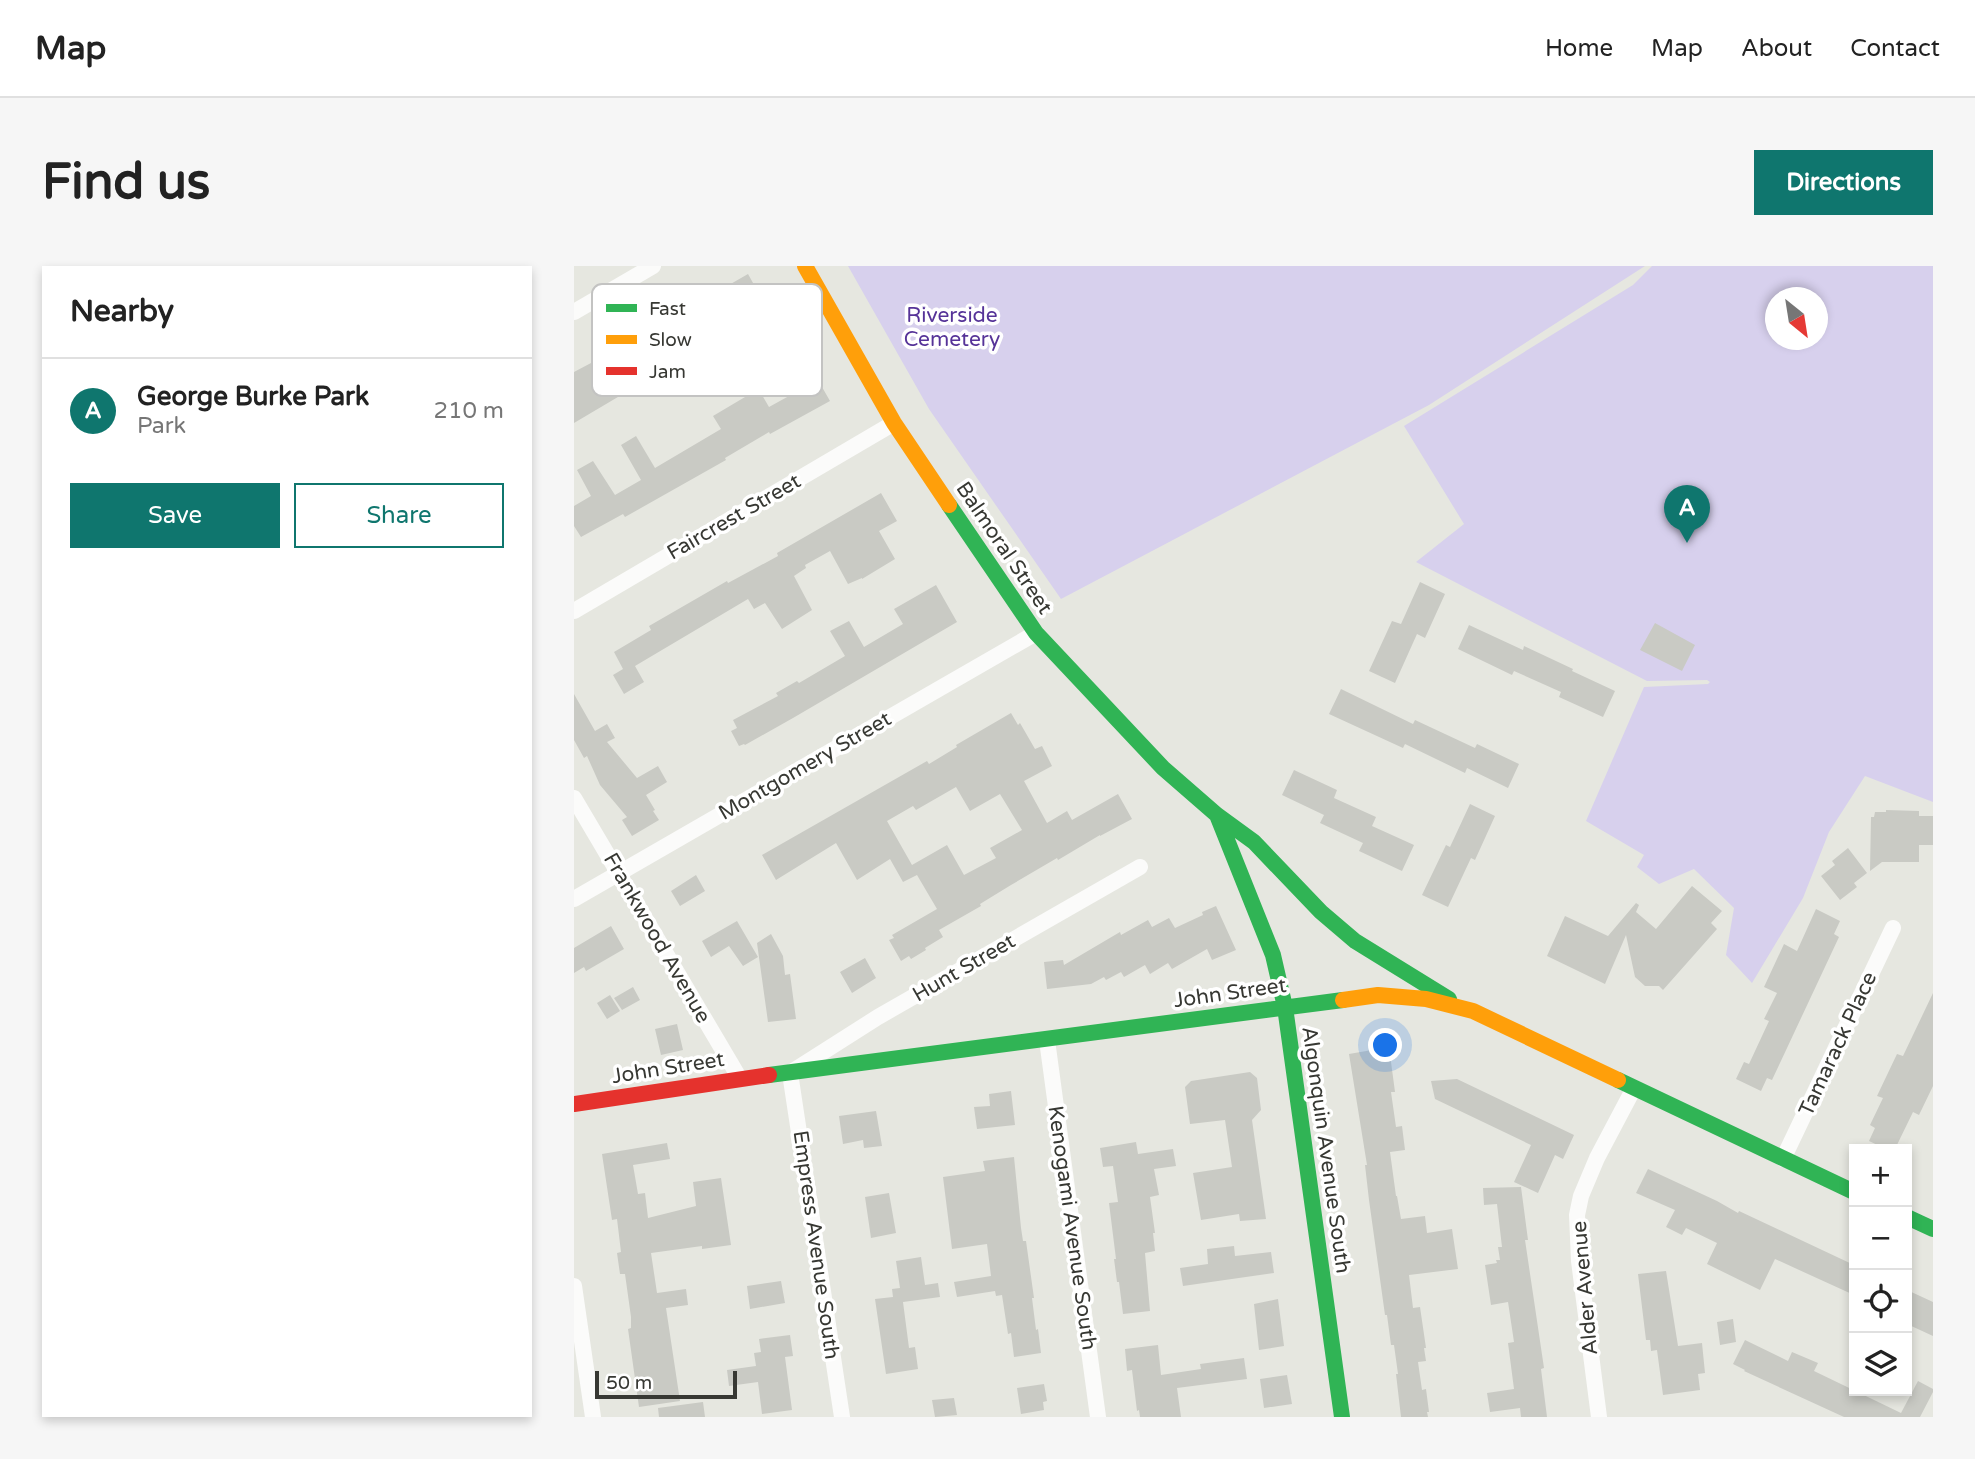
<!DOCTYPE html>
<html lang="en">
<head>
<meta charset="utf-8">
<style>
  :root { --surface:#fff; --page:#f6f6f6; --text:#222; --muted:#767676; --line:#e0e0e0; --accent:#0f766e }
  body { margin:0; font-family:"Varela Round",sans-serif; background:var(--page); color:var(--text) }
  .controls { position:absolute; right:21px; bottom:21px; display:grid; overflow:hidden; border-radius:0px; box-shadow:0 4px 10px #0003 }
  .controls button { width:63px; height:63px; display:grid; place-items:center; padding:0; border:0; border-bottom:2px solid var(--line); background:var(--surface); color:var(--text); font:35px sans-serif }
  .compass { position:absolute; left:1191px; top:21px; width:63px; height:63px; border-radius:50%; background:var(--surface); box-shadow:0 4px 10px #0003; rotate:150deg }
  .scale { position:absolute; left:21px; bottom:18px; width:142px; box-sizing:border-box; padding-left:7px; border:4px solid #373833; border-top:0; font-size:19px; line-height:24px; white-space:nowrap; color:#373833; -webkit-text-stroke:5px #fff; paint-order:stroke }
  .you { position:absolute; left:812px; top:780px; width:24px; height:24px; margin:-18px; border:5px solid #fff; border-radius:50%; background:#1a73e8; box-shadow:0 0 0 10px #1a73e833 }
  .badge { display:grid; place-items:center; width:46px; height:46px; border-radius:50%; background:var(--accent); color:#fff; font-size:23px; font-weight:700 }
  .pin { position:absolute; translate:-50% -58px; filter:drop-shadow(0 2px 4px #0008) }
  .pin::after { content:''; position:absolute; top:37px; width:24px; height:21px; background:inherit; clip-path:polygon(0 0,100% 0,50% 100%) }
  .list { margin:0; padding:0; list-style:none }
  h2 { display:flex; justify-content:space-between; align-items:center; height:91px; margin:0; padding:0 28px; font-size:30px }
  h2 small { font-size:23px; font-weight:400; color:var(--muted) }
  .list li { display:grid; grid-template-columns:46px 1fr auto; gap:21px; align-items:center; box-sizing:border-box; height:105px; padding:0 28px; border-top:2px solid var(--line) }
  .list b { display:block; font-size:26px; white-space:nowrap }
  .list p { margin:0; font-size:23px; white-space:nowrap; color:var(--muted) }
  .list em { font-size:23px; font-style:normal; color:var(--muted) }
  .actions { display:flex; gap:14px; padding:21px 28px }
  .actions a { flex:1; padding:16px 0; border:2px solid var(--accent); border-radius:0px; text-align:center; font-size:24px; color:var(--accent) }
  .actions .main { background:var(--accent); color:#fff }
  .icon { flex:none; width:38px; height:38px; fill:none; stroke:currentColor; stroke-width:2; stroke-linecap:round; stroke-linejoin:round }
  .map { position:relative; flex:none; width:1359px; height:1151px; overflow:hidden; border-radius:0px }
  header { display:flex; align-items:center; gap:42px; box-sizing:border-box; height:98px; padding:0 35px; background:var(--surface); border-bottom:2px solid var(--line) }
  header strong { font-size:33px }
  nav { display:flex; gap:38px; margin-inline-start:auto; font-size:24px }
  .intro { display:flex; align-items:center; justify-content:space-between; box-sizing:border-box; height:168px; padding:0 42px }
  h1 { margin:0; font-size:49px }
  .button { padding:18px 32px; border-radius:0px; background:var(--accent); color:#fff; font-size:24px; font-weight:700 }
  main { display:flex; gap:42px; padding:0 42px }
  aside { flex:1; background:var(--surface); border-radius:0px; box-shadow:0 4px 10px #0003 }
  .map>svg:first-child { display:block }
  .green { fill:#d7d0ed; fill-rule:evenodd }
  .building { fill:#c9cac4; fill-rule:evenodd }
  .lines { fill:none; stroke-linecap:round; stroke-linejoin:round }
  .street { stroke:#fbfbfa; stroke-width:16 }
  .fast { stroke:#30b455; stroke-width:16 }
  .slow { stroke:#ff9f0a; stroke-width:16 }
  .jam { stroke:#e5322d; stroke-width:16 }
  .labels { text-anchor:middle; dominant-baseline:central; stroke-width:7; stroke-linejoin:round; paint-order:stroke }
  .park-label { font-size:21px; fill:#563398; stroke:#fff }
  .street-label { font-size:21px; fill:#373833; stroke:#fff }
  .key { fill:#fff; stroke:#c3c3c2; stroke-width:2 }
  .key-label { font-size:19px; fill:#373833 }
</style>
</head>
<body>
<header>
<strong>Map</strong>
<nav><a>Home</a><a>Map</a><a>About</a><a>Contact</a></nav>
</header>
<div class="intro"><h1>Find us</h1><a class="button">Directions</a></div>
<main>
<aside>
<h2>Nearby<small></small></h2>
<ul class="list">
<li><span class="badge">A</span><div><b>George Burke Park</b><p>Park</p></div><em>210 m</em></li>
</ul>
<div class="actions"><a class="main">Save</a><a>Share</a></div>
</aside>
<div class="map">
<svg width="1359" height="1151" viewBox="0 0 1359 1151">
  <rect width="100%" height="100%" fill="#e6e7e0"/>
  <!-- green -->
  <path class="green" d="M274,0H1071L855,139L487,333L355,143Z
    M1078,0H1359V536L1291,510L1255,566L1229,632L1178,717L1152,689L1160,642L1120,603L1085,618L1063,601L1070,589L1012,555L1070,421L1134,418L1136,416L1133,414L1073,415L842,296L890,258L830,160L1059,19ZM1202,32H1244V74H1202Z"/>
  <!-- building -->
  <path class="building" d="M174,8L188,33L132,66L150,98L137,105L117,69L92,84L80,62Z
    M51,79L64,100L62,101L64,105L43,117L49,128L0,157V106Z
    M175,107L195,141L244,114L256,135L196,168L195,166L151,192L152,194L51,251L49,248L7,271L0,260V240L17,230L3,204L19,195L41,229L67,214L47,179L62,170L81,202L147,163L139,150L171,131L161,114Z
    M307,227L323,255L305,265L321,293L288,313V312L274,318L256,285L231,299L232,302L220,310L238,344L208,363L191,337L180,343L174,333L61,400L70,416L50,428L39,409L49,403L40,386L77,364L75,360L153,315L154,317L204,290L203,287Z
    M846,316L871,328L851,372L843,368L821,417L795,405L818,355L827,358Z
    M362,319L383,356L219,452L171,479L170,478L165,480L157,465L163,462L159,454L204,430L202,427L223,415L225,417L271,390L256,365L275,355L290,381L329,358L320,343Z
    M1081,357L1121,379L1108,405L1066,384Z
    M895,359L949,384L950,380L999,403L998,405L1041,425L1029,451L985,431L987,426L940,405L938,409L884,383Z
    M767,423L839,458L841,454L901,482L903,478L945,498L934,522L893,502L891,507L831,478L829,482L755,448Z
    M0,428L21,465L33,458L41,472L33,476L63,512L84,500L93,516L72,529L81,544L79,545L85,554L58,570L48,554L53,551L26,519L13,490L10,492L0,474Z
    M437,447L444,459L446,457L461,483L468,480L478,500L450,515L473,557L493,545L498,554L544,528L558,553L526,570V569L484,594L483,592L437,619L406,638L407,640L365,664L369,671L351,682L352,684L337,693L335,690L327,695L315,674L320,672L318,669L363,643L343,609L329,616L316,593L283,614L262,577L202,614L188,589L353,495L355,498L383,481L382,479ZM382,521L396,545L426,528L448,564L416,582L422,592L390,609L373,579L338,599L313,555L339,540L342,544Z
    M720,504L763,524L760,532L802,551L798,560L840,579L828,605L785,585L789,577L746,557L750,549L708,529Z
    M896,538L921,550L901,594L897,592L874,641L848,629L872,579L876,581Z
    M1312,544L1345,545V550H1359V579H1345V596H1308L1296,605L1297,551H1300L1301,546H1312Z
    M1274,582L1293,607L1280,617L1283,621L1266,634L1247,610L1261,599L1258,595Z
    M122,609L131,625L106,640L97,625Z
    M1118,620L1148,645L1137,657L1143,663L1089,724L1085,720H1071L1061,711L1052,669L1031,718L973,690L991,650L1034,670L1062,637L1065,639L1062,646L1082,663Z
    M642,640L662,684L638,694L633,683L598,703L594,697L576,708L571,699L550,711L547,706L532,714L530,711L517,718L473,723L470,696L489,694L490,699L546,666L547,669L574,654L578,661L595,652L601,662L629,649L628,646Z
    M1242,643L1266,655L1260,668L1265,671L1198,814L1193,812L1187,825L1162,813L1170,796L1175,798L1195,755L1190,753L1203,727L1190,721L1210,678L1223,685Z
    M163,655L184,691L169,700L155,680L137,691L128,675Z
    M37,660L50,683L12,705L10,701L0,707V682Z
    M197,668L209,690L211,709L216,708L222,753L194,756L183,677Z
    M291,692L302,712L278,727L266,706Z
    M59,721L66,734L48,744L40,732Z
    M1359,727V820L1345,849L1339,846L1321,883H1312L1295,875L1301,862L1296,859L1309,832L1303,830L1323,788L1329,790Z
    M36,729L46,745L33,753L23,737Z
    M103,758L109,784L87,789L81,763Z
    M815,781L821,826H817L822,861L828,860L831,884L816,886L822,930H823L827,953L851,950L853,967L878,963L884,1003L835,1009L839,1042L846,1041L852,1082H850L852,1095L844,1096L848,1124L852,1123L855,1146H853L854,1151H827L822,1108H824L820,1079H817L813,1049H811L795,934L791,899H793L775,788Z
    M676,806L683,812L687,844L678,854L692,953L666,955L665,948L627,954L619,907L658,901L651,854L616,858L611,821L617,815Z
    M883,813L1000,869L989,893L981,889L964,927L940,916L957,879L861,833L857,815Z
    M437,825L441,859L403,863L400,841L416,840L415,828Z
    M302,845L308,880L290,882L289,874L269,878L265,850Z
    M562,876L564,888L599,883L602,900L580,903L585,929L576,931L581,967H579L581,985L571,987L576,1045L549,1048L545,1016H543L540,993H542L535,937L544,936L539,900L529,901L526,882Z
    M93,877L96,893L59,899L64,928L71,927L74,952L122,940L119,916L147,912L157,979L128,983V980L77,987L83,1027L112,1023L114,1039L92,1042L106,1135L65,1141L54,1063L57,1062V1051L51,1008H46L43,987L47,986L43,953L38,954L28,888Z
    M440,891L447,962L449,975H452L460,1032H458L462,1064L464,1063L467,1087L440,1091L437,1067L434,1068L428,1029L422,1030L421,1025L383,1031L380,1016L417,1010L413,978L378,983L369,911L411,905L409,895Z
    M1074,903L1143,935L1164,947L1165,945L1280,999V1029L1201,993L1186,1024L1133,998L1143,977L1112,962L1108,969L1092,961L1101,944L1062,927Z
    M947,921L954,974H951L970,1102L967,1103L973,1151H947L946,1142L916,1146L913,1127L940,1123L934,1077L940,1076L934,1036L917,1039L911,999L923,997L922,994H926L924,981H928L923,938L910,939L909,922Z
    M315,927L322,967L297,972L291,931Z
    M660,980L661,990L697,986L700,1007L609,1020L606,1002L634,998L633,983Z
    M347,991L351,1019L364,1017L366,1031L329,1036L335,1082L341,1081L344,1103L312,1108L301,1033L319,1031L318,1023L326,1022L322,995Z
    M1092,1005L1104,1080L1128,1077L1131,1107L1124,1108L1126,1124L1089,1129L1083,1084L1077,1085L1076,1074H1072L1064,1008Z
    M207,1015L211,1037L176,1043L173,1020Z
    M1333,1024L1359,1036V1070L1333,1058Z
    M704,1033L710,1080L685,1084L680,1038Z
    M1159,1053L1162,1076L1146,1079L1143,1056Z
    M216,1069L219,1090L211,1091L218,1144L188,1148L184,1116L155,1120L153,1104L182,1100L180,1087L187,1086L185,1073Z
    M1171,1074L1214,1095L1218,1086L1244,1097L1240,1105L1327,1147L1344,1115L1359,1123V1126L1346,1151H1270L1170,1105L1171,1104L1159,1098Z
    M584,1079L587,1109L627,1103L626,1098L670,1092L673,1113L603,1122L607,1151H566L565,1144L563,1145L558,1104L553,1105L551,1083Z
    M713,1109L718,1138L690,1142L686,1113Z
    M470,1118L473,1135L469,1136L470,1144L447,1148L443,1122Z
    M380,1132L383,1149L361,1151L358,1134Z
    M129,1136L131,1151H85L84,1142Z"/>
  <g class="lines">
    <!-- street -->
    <path class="street" d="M0,46L79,0
      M0,345L320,157
      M0,532L166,813
      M0,633L462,367
      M473,774L524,1151
      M1209,893L1319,662
      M0,1020L19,1151
      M268,1151L216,807L304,751L566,601
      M1025,1151L1005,995L1003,949L1007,930L1023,892L1060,822"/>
    <!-- fast -->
    <path class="fast" d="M375,239L462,367L589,502L643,549L680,576L747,646L781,675L875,733
      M643,549L699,689L711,741L768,1151
      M195,809L769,734
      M1044,814L1280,926
      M1333,951L1359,963"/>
    <!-- slow -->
    <path class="slow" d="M231,0L320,157L375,239
      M769,734L804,729L852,733L899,745L1044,814"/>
    <!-- jam -->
    <path class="jam" d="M0,838L195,809"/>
  </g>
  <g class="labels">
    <!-- park labels -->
    <g class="park-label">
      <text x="378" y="49">Riverside<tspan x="378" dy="24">Cemetery</tspan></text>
    </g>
    <!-- street labels -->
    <g class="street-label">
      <text transform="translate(160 251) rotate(-30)">Faircrest Street</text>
      <text transform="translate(430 282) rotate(56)">Balmoral Street</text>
      <text transform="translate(231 500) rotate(-30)">Montgomery Street</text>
      <text transform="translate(83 672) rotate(60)">Frankwood Avenue</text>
      <text transform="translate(390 702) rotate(-30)">Hunt Street</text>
      <text transform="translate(656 727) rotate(-8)">John Street</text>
      <text transform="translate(1264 778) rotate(-65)">Tamarack Place</text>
      <text transform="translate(94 802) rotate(-9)">John Street</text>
      <text transform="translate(752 884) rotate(82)">Algonquin Avenue South</text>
      <text transform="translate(498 962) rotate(82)">Kenogami Avenue South</text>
      <text transform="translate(242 979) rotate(82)">Empress Avenue South</text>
      <text transform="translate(1011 1022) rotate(-95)">Alder Avenue</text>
    </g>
  </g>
  <!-- legend -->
  <rect x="18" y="18" width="230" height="112" rx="10" class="key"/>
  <rect x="32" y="38" width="31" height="8" fill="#30b455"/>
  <rect x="32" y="69" width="31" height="9" fill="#ff9f0a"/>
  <rect x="32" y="101" width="31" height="8" fill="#e5322d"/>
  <g class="key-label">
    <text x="75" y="49">Fast</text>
    <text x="75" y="80">Slow</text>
    <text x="75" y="112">Jam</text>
  </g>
</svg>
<div class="controls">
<button>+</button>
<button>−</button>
<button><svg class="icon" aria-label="locate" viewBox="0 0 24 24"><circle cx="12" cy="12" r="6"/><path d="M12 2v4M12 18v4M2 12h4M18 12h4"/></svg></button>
<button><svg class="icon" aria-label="layers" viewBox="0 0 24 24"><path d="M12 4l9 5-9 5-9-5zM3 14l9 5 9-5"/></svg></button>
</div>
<svg class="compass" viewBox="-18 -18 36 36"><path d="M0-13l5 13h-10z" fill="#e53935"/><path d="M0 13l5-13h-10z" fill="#767676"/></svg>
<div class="scale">50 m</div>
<div class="you"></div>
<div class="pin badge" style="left:1113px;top:277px">A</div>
</div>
</main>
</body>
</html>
